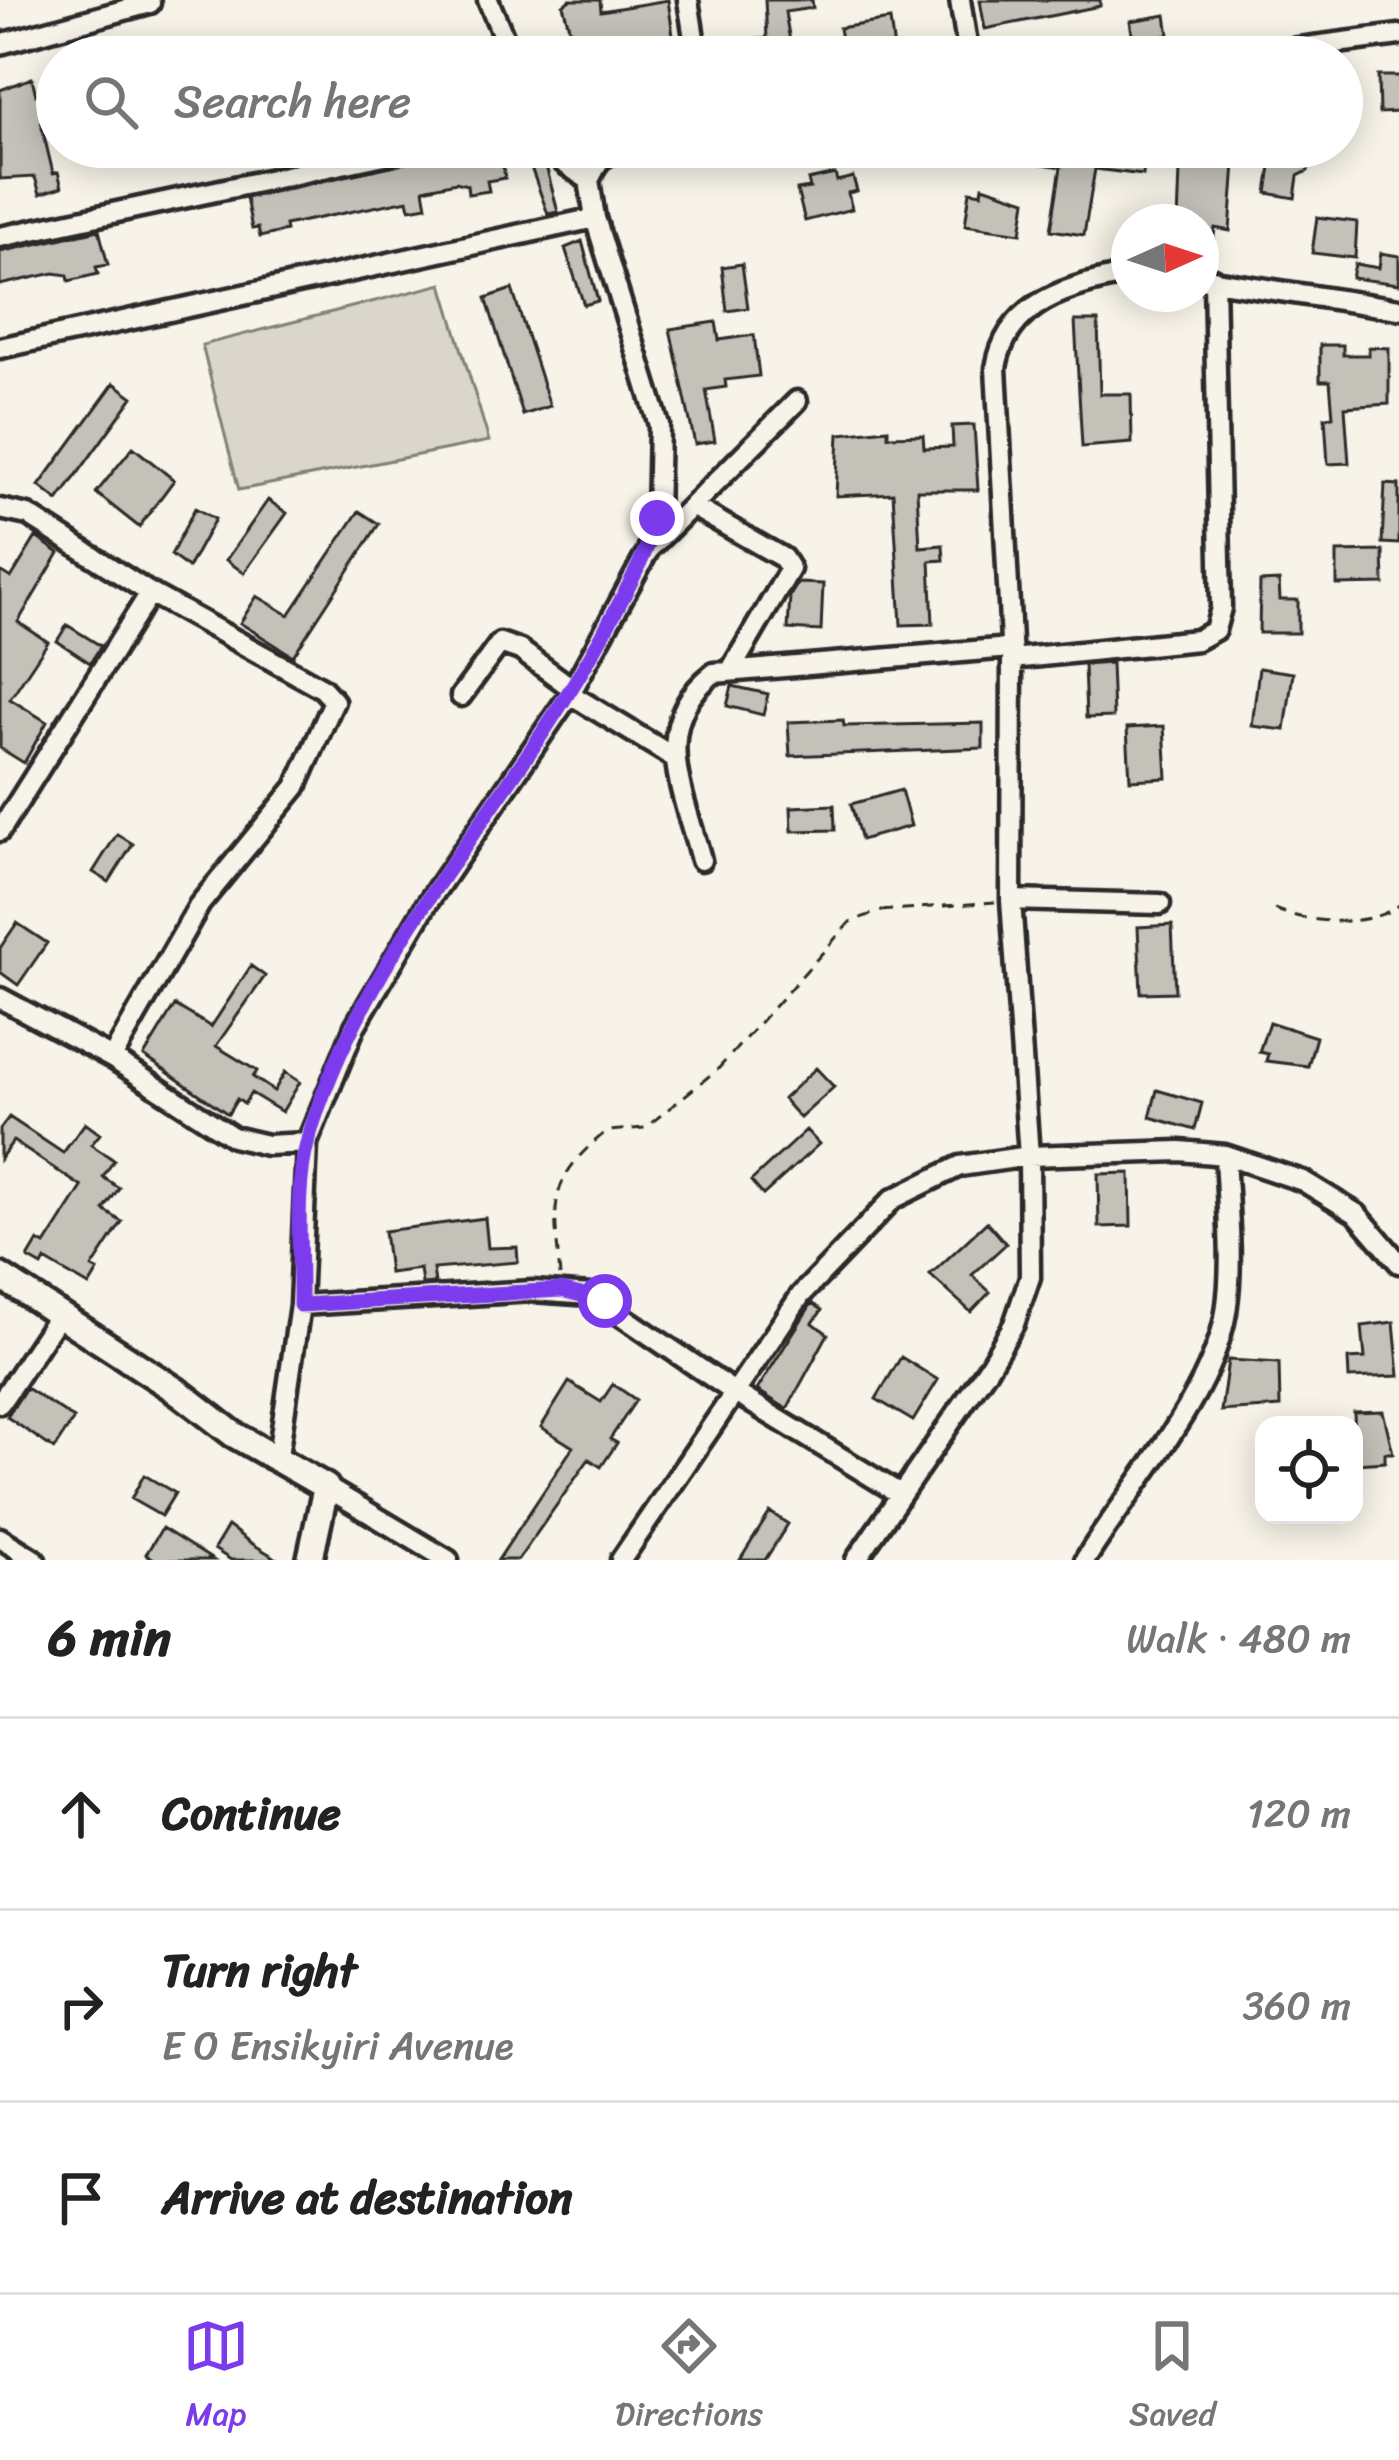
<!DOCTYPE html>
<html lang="en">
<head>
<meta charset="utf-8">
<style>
  :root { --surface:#fff; --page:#f6f6f6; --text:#222; --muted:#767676; --line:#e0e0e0; --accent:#7c3aed }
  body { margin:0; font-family:Sriracha,sans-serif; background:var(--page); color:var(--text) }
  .controls { position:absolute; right:36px; bottom:36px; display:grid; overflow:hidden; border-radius:24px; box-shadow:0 6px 30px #0003 }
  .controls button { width:108px; height:108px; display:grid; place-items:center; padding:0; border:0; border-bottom:3px solid var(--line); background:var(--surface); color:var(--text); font:60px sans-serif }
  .compass { position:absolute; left:1111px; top:204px; width:108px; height:108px; border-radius:50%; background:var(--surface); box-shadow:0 6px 30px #0003; rotate:87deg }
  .stop { position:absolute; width:36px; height:36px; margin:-27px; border:9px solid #7c3aed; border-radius:50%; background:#fff }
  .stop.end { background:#7c3aed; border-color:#fff; box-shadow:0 3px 12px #0008 }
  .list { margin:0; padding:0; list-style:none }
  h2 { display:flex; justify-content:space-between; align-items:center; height:156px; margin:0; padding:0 48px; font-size:51px }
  h2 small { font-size:39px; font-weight:400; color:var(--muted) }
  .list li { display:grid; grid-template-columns:78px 1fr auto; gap:36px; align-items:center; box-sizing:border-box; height:192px; padding:0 48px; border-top:3px solid var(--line) }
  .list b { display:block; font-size:45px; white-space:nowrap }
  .list p { margin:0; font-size:39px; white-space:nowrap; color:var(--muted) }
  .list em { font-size:39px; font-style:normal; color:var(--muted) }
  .icon { flex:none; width:66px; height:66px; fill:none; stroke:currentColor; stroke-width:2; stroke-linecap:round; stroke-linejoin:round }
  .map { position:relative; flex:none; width:1399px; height:1560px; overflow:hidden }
  .search { position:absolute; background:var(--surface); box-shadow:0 6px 30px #0003; left:36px; right:36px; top:36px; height:132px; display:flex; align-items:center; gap:30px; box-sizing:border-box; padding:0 42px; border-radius:66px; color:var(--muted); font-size:45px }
  .sheet { height:732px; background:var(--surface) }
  nav { display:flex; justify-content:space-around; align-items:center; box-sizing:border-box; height:168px; border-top:3px solid var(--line); background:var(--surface); font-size:33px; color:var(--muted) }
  nav a { display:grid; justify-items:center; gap:6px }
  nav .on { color:var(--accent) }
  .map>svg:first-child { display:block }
  .green { fill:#dad6cc; stroke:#82807c; stroke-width:3 }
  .building { fill:#c4c1b9; stroke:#2b2b2b; stroke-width:3 }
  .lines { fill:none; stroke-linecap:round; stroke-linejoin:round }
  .minor-casing { stroke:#2b2b2b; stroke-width:27 }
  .tertiary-casing { stroke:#2b2b2b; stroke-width:33 }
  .path { stroke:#2b2b2b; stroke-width:3; stroke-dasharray:12 9; stroke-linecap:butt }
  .minor { stroke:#f7f3e8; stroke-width:18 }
  .tertiary { stroke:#f7f3e8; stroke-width:24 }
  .route { stroke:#7c3aed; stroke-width:15 }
</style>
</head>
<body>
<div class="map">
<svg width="1399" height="1560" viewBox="0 0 1399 1560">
  <rect width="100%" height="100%" fill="#f7f3e8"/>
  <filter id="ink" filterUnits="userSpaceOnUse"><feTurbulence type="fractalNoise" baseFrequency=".00833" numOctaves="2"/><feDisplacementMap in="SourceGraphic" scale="24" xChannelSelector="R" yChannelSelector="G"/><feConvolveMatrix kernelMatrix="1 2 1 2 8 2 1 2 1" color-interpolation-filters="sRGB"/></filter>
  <g filter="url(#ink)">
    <!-- green -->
    <path class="green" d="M442,284L489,441L239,490L202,345Z"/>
    <!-- building -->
    <path class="building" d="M570,0H600L601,11L668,0L676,57H577L563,5Z
      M765,0H812L813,8L785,12L791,47L761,52L762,57H710L709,47L767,38Z
      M980,0H1100V6L985,29Z
      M1166,15L1169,35L1133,40L1130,21Z
      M890,20L895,57H844L839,28Z
      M1378,76H1399V112L1379,113Z
      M32,78L36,95L57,91V120L41,123L53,173L58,172L62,187L40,194L35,177L0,179V90Z
      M1015,147H1147L1179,154L1180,147L1236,150L1230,231L1215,228L1210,267L1201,266V222H1178L1180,170L1144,164L1143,175L1095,169L1084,235L1051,230L1061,167L1013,159Z
      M1274,147H1303L1301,156L1310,157L1308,171L1298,176L1295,198L1267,193Z
      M500,149L505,178L487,181L489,191L468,194L467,185L456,182L424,189L427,206L410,209L408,200L285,225L286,231L260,237L258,228L252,229L246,198L431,157Z
      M544,158L558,212L548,214L529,162Z
      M835,174L837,181L853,177L857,191L848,193L852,209L805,221L797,190L810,188L808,180Z
      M983,186L1026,200L1021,233L965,225L970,191L982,193Z
      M1317,217L1357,222L1355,258L1312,253Z
      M99,230L108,265L96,267L98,274L69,281L68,275L54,273L0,285V252Z
      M582,241L598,301L584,305L565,248Z
      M1381,253L1399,256V284L1352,278L1355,264L1379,268Z
      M742,264L748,308L727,311L722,267Z
      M512,289L550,406L523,415L486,298Z
      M1075,321H1098L1100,394H1131L1132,443L1082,447Z
      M716,322L719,340L754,335L759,376L725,380L726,387L706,390L715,441L695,444L670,329Z
      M1320,345H1343V355H1369V347L1389,348V404L1345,407L1349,463L1328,464L1325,417L1333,416L1330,381H1320Z
      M114,383L133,397L58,501L39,486Z
      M974,425L978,490H917L920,547L943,545L944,560L930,561L933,624L901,625L893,493L836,496L839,434L888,429V436L923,435L924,448L953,447L952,426Z
      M133,447L174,480L139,527L96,493Z
      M1385,484L1399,485V544L1382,543Z
      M268,500L287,513L244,573L226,560Z
      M195,508L215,519L188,568L171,555Z
      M359,511L379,524L293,656L240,623L257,596L289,615Z
      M36,537L59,553L18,622L48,642L10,699L47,722L24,763L0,748V571L11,578Z
      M1383,551L1384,584L1337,585V552Z
      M1279,581L1280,600H1298V633H1259L1260,582Z
      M798,583L823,584L821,631L788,629L790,596Z
      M67,625L101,646L90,663L57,641Z
      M1111,663L1113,717L1086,718L1084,665Z
      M1259,668L1293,673L1285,730L1252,726Z
      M732,686L768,694L763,715L727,706Z
      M843,720L844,726L983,723V748L790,756L788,722Z
      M1164,726L1167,778L1130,780L1127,728Z
      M901,790L911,826L861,840L851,804Z
      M834,805L835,830L792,831L791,807Z
      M117,834L133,844L109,882L93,872Z
      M17,923L47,943L18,985L0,972V948Z
      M1172,925L1175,992L1141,993L1138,927Z
      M251,966L265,976L216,1046L257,1071L253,1077L274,1091L285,1072L300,1082L282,1112L251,1093L244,1104L237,1099L228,1114L144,1056L175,1005L211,1027Z
      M1269,1022L1316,1037L1308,1066L1266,1061L1268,1054L1259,1052Z
      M816,1068L834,1087L800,1118L783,1099Z
      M1157,1090L1202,1103L1195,1130L1150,1117Z
      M9,1117L63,1153L85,1123L100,1134L91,1145L114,1160L103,1177L119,1188L104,1210L122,1222L92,1268L98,1271L89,1286L45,1260L42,1266L28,1258L38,1241L45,1245L82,1187L13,1141L0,1159V1129Z
      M806,1130L819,1144L763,1195L751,1181Z
      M1130,1173L1131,1226L1099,1227L1098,1174Z
      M485,1218L488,1248L517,1247L518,1262L433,1269L435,1283L422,1284L420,1269L389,1273L384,1231Z
      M987,1222L1006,1244L972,1275L990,1292L971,1312L930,1275Z
      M812,1303L822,1310L813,1323L828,1334L787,1409L757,1390Z
      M1394,1322L1399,1376L1349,1378L1348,1359L1365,1358L1362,1326Z
      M901,1357L938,1380L913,1421L876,1399Z
      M1228,1360L1279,1363L1280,1407L1221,1411Z
      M569,1382L601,1402L613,1384L636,1400L610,1439L617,1443L601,1467L589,1459L518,1560H498L573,1447L541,1427Z
      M26,1388L74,1419L54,1449L7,1417Z
      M1383,1411L1393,1453H1385V1462L1356,1464L1354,1412Z
      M144,1475L175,1493L161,1516L131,1499Z
      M770,1512L788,1524L765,1560H740Z
      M228,1526L248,1541L279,1560H231L214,1549Z
      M162,1528L213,1560H156L146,1554Z"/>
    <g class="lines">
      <!-- minor casing -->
      <g class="minor-casing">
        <path id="minor" d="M488,0L512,57
          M688,0L697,57
          M960,0L969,57
          M0,44L150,3
          M1228,57L1399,35
          M554,147L564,163L589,180
          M0,237L422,147
          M1201,279L1399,309
          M0,348L595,218
          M692,506L783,558L790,569L732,668
          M0,509L28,515L150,593L322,688L334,701L296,787L200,904L112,1058
          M652,546L797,401
          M1012,659L1197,640L1215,630L1221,608L1214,279
          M570,694L675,758
          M461,696L500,643L520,650L573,689
          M0,831L150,593
          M701,860C684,792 647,725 714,673L1010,648
          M1011,900L1160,904
          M0,998L112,1058L233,1137L267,1145L307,1143
          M300,1305L533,1291L591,1295L734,1392L900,1494
          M0,1403L60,1313
          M278,1456L300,1305L307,1143L355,1026L426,905L570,694L648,551L657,518L659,425L595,218L589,180L599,161L612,152L646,147
          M326,1487L448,1560
          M0,1538L35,1560
          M621,1560L801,1295L893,1199L960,1166L1029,1156L1180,1151L1225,1155L1303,1181L1357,1214L1399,1263
          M856,1560L988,1368L1014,1324L1030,1277L1029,1156L1011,900L1012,659L996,368C1007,301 1070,286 1129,274
          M1085,1560C1130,1487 1212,1397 1226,1312C1234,1261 1227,1206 1225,1155"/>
      </g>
      <!-- tertiary casing -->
      <g class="tertiary-casing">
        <path id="tertiary" d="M0,1276L180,1393L233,1434L326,1487L310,1560"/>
      </g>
      <!-- path -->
      <path class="path" d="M1274,909C1308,923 1367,929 1399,905
        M560,1276C554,1205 545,1181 607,1131L645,1128L719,1068L850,922L880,911L995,902"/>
      <!-- minor -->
      <use href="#minor" class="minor"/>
      <!-- tertiary -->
      <use href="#tertiary" class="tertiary"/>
    </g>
  </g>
  <g class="lines" filter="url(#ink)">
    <!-- route -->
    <path class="route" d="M605,1301L561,1290L300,1305C301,1253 294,1190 308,1140C362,951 511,803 603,634C623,596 645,560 657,518"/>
  </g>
</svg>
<div class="controls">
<button><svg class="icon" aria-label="locate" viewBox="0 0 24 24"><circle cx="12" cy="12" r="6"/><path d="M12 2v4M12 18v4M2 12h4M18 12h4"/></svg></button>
</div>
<svg class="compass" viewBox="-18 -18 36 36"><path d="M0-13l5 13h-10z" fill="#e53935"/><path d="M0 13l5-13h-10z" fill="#767676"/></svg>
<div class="stop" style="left:605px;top:1301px"></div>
<div class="stop end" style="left:657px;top:518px"></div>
<div class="search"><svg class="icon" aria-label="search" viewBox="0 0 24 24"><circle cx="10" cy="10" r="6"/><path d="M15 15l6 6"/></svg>Search here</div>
</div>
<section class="sheet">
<h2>6 min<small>Walk · 480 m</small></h2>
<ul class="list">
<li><svg class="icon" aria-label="ahead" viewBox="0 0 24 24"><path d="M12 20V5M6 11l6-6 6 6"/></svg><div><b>Continue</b></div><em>120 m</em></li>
<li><svg class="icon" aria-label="right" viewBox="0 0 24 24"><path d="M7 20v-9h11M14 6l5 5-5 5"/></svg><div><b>Turn right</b><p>E O Ensikyiri Avenue</p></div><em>360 m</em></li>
<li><svg class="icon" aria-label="arrive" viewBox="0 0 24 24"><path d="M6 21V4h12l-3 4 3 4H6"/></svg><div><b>Arrive at destination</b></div></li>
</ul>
</section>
<nav>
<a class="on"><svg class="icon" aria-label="map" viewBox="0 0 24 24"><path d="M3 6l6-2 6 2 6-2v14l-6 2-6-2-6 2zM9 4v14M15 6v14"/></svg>Map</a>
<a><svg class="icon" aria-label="directions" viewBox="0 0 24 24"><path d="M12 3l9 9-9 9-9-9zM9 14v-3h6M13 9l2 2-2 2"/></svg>Directions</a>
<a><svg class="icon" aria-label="saved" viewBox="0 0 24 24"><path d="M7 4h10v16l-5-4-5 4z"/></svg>Saved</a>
</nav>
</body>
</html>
